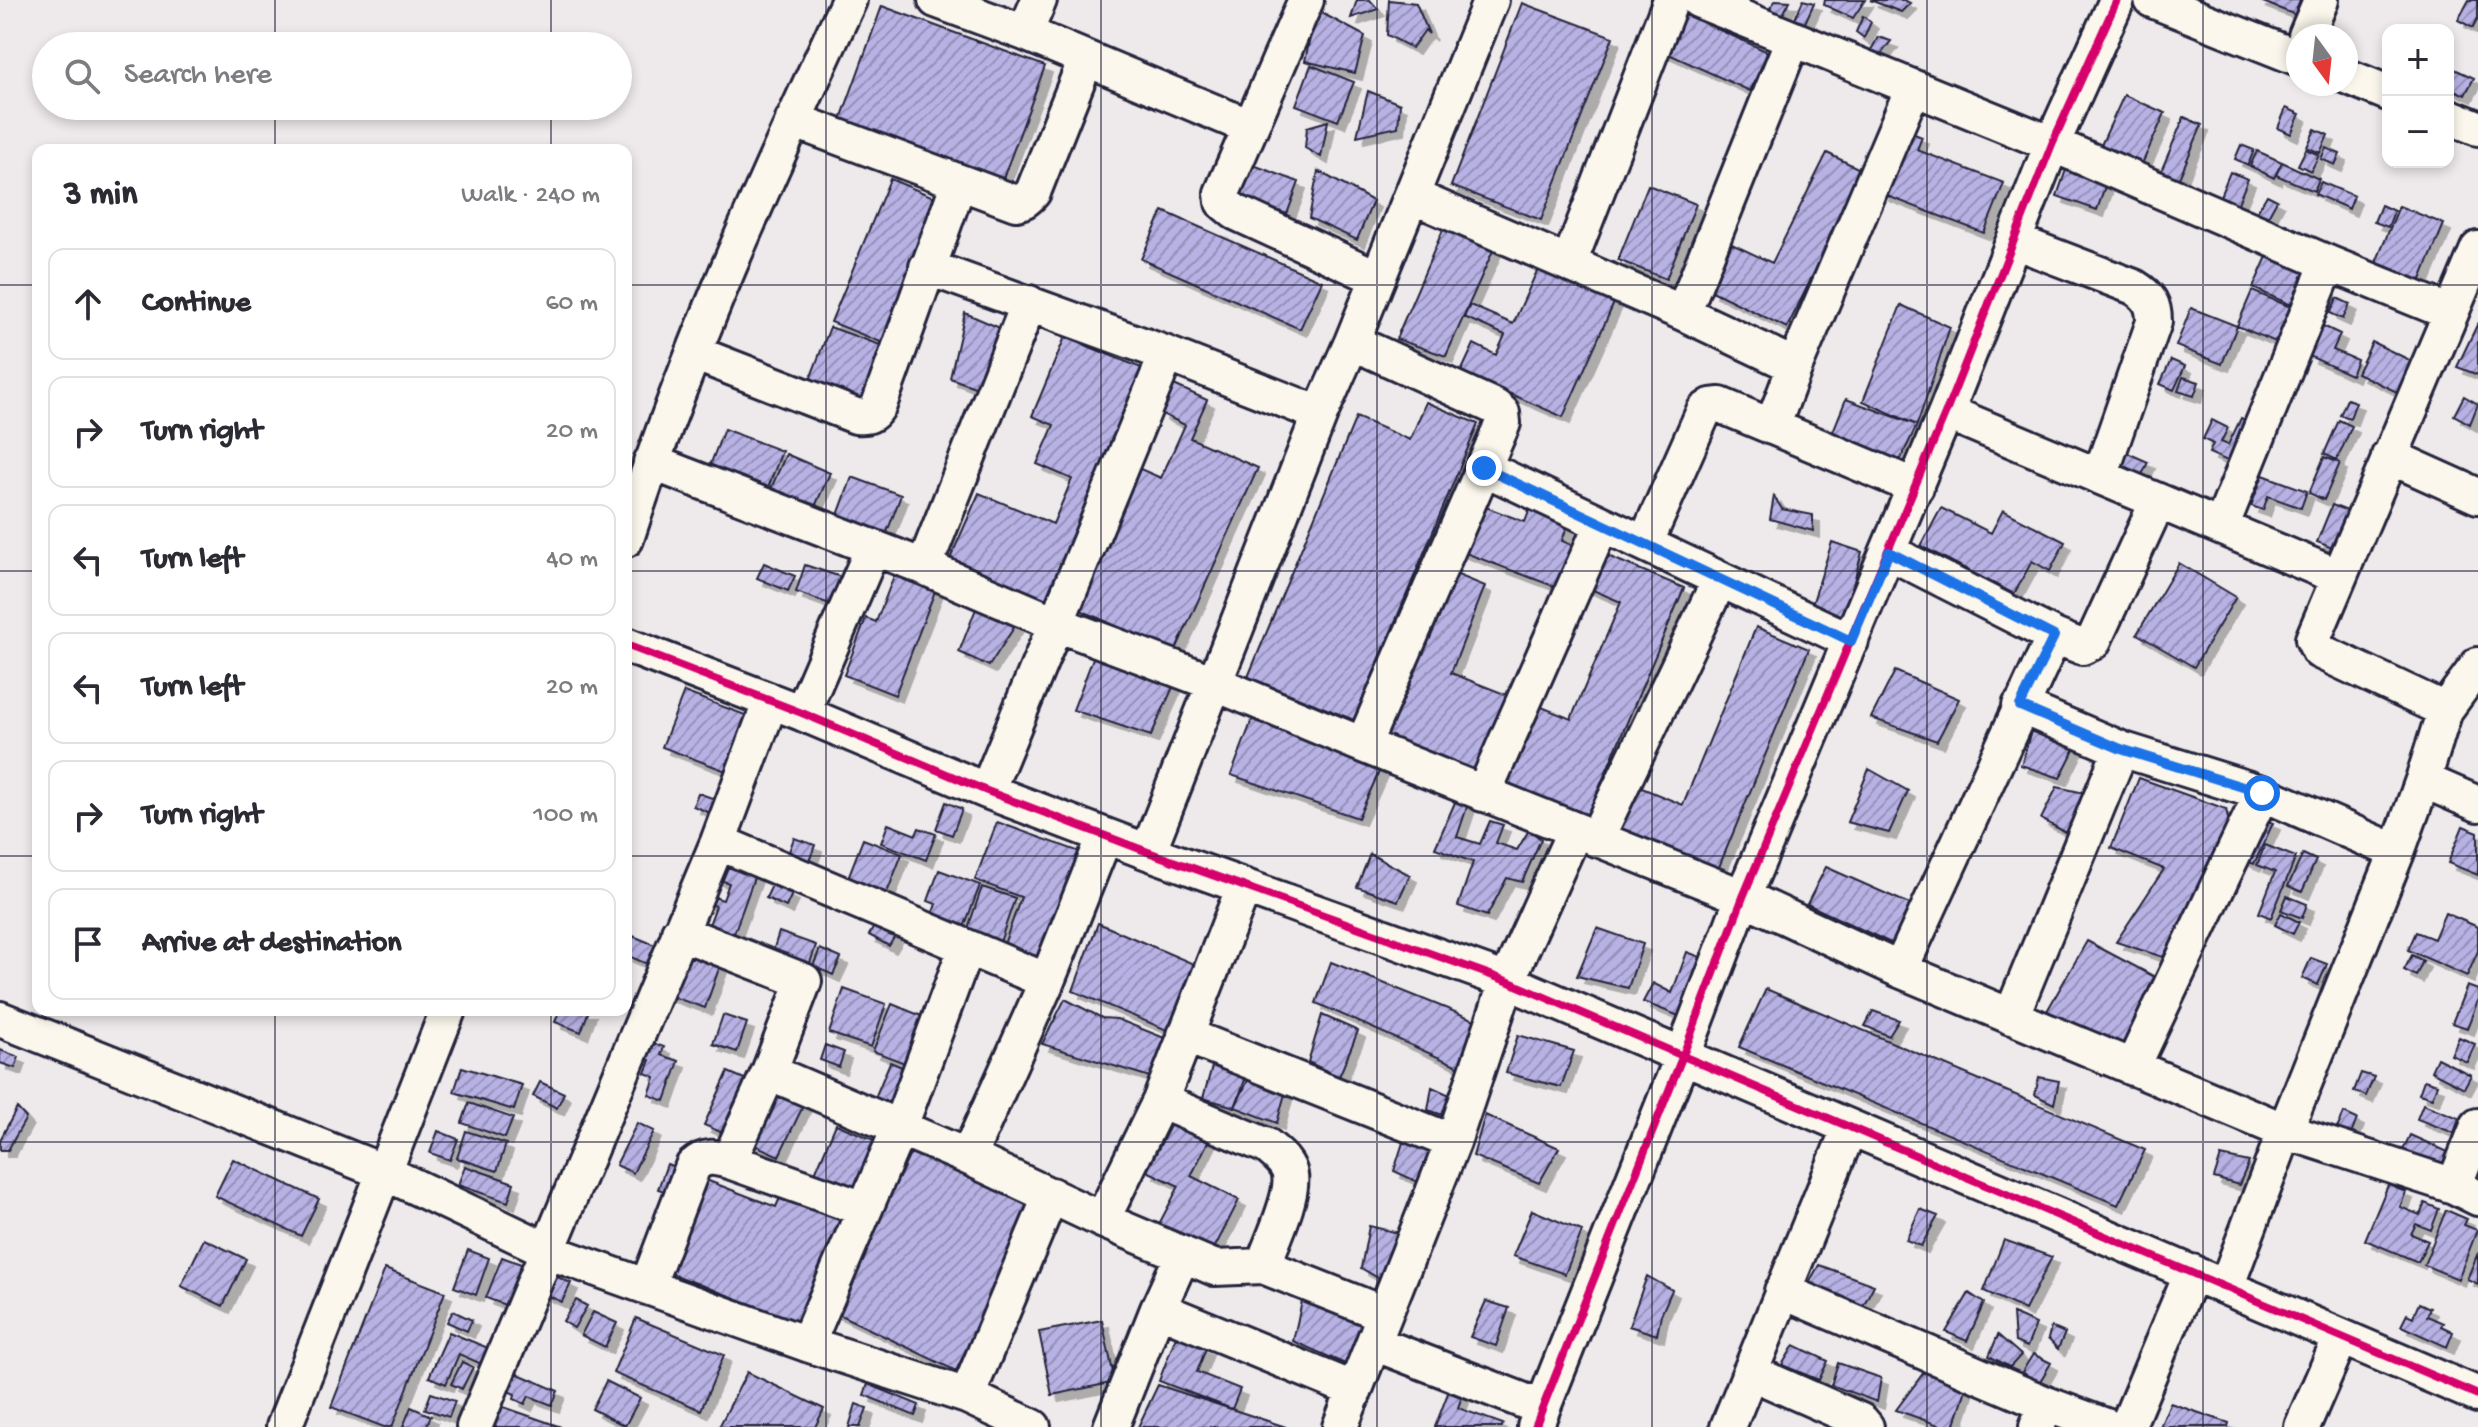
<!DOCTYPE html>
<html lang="en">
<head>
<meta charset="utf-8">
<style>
  :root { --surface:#fff; --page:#f7f7f7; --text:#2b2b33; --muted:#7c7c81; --line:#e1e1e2 }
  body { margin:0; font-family:"Gochi Hand",sans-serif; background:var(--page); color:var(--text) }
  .controls { position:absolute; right:24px; top:24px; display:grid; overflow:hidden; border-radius:16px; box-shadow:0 4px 12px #0003 }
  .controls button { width:72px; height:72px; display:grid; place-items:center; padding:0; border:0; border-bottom:2px solid var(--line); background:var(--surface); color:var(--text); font:40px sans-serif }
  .compass { position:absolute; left:2286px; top:24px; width:72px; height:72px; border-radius:50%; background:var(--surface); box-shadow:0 4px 12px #0003; rotate:165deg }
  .stop { position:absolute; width:24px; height:24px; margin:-18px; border:6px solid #1a73e8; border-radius:50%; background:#fff }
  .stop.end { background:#1a73e8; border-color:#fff; box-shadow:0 2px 8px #0008 }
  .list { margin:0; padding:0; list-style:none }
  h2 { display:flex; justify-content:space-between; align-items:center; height:104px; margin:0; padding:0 32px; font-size:34px }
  h2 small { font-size:26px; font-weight:400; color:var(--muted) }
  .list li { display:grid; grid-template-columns:52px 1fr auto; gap:24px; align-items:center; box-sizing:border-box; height:112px; margin:0 16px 16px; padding:0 16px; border:2px solid var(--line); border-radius:16px }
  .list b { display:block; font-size:30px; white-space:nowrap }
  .list em { font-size:26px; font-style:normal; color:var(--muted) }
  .icon { flex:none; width:44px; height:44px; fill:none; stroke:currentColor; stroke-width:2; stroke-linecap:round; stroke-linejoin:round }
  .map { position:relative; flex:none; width:2478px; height:1427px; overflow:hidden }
  .search { position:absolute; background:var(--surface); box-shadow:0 4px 12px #0003; left:32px; top:32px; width:600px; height:88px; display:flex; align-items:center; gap:20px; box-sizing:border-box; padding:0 28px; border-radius:44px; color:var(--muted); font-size:30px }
  .panel { position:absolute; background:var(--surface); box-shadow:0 4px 12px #0003; left:32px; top:144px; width:600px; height:872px; border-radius:16px }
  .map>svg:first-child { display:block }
  .building { fill:url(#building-hatch); stroke:#22223b; stroke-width:2; filter:url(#shadow) }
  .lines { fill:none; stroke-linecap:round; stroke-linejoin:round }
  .minor-casing { stroke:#22223b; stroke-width:40 }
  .minor { stroke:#fbf7ec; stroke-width:34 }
  .cycleway-casing { stroke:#fbf7ec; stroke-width:13 }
  .cycleway { stroke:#d6006c; stroke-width:8 }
  .route { stroke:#1a73e8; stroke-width:10 }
  .grid { fill:none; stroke:#22223b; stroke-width:2; stroke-opacity:0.55 }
</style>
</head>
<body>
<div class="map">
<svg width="2478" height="1427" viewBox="0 0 2478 1427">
  <defs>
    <pattern id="building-hatch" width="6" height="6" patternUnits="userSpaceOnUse" patternTransform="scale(2)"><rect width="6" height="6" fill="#b8b2e4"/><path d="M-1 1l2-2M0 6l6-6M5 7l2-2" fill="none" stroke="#9590ba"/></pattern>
    <filter id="shadow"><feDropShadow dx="7" dy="7" stdDeviation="0" flood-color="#0004"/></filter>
  </defs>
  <rect width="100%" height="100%" fill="#eee9ea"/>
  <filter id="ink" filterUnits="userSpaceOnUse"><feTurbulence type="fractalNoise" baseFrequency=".0125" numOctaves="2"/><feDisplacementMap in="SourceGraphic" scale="16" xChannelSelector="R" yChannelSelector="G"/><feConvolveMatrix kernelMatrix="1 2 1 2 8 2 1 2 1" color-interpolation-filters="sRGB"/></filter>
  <g filter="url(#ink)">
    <!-- building -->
    <path class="building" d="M1357,0H1370L1378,9L1351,18Z
      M1389,0L1416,3L1429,34L1425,30L1412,48L1387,35Z
      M1776,0L1790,1L1782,16L1770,8Z
      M1803,0L1814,3L1804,25L1795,19Z
      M1825,0H1865L1853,18L1824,5Z
      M1870,0H1904L1910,3L1901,12Z
      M2258,0H2304L2298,16Z
      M2469,0H2478V18L2473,28L2458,20Z
      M1522,3L1613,37L1541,220L1451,186Z
      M882,6L1045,66L1002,181L840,122Z
      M1316,10L1365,36L1355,73L1305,61Z
      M1680,12L1768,52L1750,91L1662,51Z
      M1863,16L1871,22L1864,38L1856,32Z
      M1878,37L1891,41L1881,54L1871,50Z
      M1311,65L1354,82L1338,121L1296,105Z
      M2448,66L2474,78L2465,95L2448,87Z
      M1368,91L1400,104L1398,127L1357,136Z
      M2124,95L2165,113L2137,175L2096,156Z
      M2286,108L2300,114L2291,134L2278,128Z
      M2184,117L2202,125L2177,183L2159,176Z
      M1328,121L1321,157L1305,148L1307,127Z
      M2315,129L2328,135L2320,153L2307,147Z
      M1907,131L1922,137L1917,150L2004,183L1984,233L1882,194Z
      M2241,145L2254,150L2248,165L2235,159Z
      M2326,148L2340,154L2335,165L2321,159Z
      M2306,149L2319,155L2311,171L2298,165Z
      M2257,151L2282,162L2274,178L2250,166Z
      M1827,153L1864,171L1787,328L1710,290L1732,244L1772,263Z
      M2282,162L2319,179L2314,191L2276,175Z
      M1248,163L1299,182L1287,214L1235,195Z
      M2068,164L2108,178L2097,210L2057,196Z
      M1318,171L1373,201L1357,240L1309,218Z
      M2230,172L2248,179L2236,208L2218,201Z
      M890,179L941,200L883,343L831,322Z
      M2321,182L2354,196L2349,209L2315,194Z
      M1648,185L1696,204L1666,279L1618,260Z
      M2267,195L2277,200L2266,220L2256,214Z
      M2381,205L2394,211L2388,227L2374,222Z
      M2399,206L2444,224L2418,287L2373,270Z
      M1163,211L1322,281L1300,329L1141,259Z
      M1448,218L1496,244L1446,356L1396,339Z
      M2269,252L2315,272L2298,308L2253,288Z
      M1542,260L1618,294L1563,417L1461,372L1474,344L1496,355L1505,335L1464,317L1470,305L1513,324Z
      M2252,291L2298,310L2283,345L2237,326Z
      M2337,298L2350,304L2343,319L2330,313Z
      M1901,305L1950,327L1917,425L1863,401Z
      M2191,308L2237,326L2222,364L2176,346Z
      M965,313L1007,331L983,390L950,378Z
      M2478,323V375L2457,367Z
      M2323,326L2340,334L2333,350L2357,360L2351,375L2309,356Z
      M830,327L883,346L862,402L809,382Z
      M1065,337L1144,369L1048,600L950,559L979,493L1053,524L1072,479L1037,464L1054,425L1032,416Z
      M2372,342L2416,363L2401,394L2357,373Z
      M2171,360L2185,366L2174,390L2160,384Z
      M2183,377L2199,382L2194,396L2178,391Z
      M1174,385L1207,400L1190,438L1258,468L1175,652L1069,605L1131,465L1161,478L1185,425L1160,413Z
      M2464,396L2478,404L2470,424L2454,415Z
      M1846,399L1917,425L1898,465L1830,439Z
      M2347,399L2356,402L2350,418L2340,415Z
      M1426,402L1478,424L1354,720L1248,677L1356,417L1410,440Z
      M2241,418L2257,426L2239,466L2209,453L2213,444L2203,439L2212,420L2228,428L2221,442L2228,445Z
      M2339,420L2352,426L2337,460L2324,454Z
      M724,429L782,451L766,493L708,471Z
      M2123,451L2148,462L2141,477L2116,465Z
      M786,454L830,473L813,511L769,493Z
      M2324,457L2340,463L2324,500L2309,493Z
      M2263,475L2307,491L2301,508L2268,496L2263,510L2251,506Z
      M852,477L901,495L886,535L837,518Z
      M1774,496L1782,509L1813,515V531L1770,519Z
      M1533,501L1571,515L1562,541L1577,547L1561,589L1460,551L1478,504L1525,522Z
      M2332,505L2355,514L2340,551L2317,542Z
      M1941,508L1991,533L2003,510L2065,542L2050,571L2032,561L2014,594L1921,546Z
      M1832,542L1862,552L1844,618L1810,611Z
      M1596,551L1684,588L1586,819L1493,781L1527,701L1571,719L1621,602L1581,585Z
      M764,563L795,576L788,591L757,578Z
      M899,563L940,578L895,695L844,675L866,618L876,622Z
      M2179,563L2236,597L2194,667L2137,634Z
      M805,565L844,578L835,606L796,592Z
      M1448,571L1485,586L1451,673L1512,697L1479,778L1381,740Z
      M979,601L1019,620L989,666L959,652Z
      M1756,627L1809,649L1717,872L1611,829L1630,783L1683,805Z
      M1100,640L1178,676L1151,736L1073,710Z
      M1895,671L1959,699L1937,741L1871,718Z
      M684,692L748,716L726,771L662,747Z
      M1257,707L1384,761L1358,818L1231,775Z
      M2032,728L2075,748L2060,778L2021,765Z
      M1869,769L1908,791L1889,833L1847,822Z
      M2139,778L2226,809L2231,833L2163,957L2116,942L2164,869L2111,848Z
      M2057,787L2089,794L2074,837L2041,819Z
      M698,793L715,799L710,813L693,806Z
      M1456,800L1468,804L1457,837L1480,844L1490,821L1503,825L1496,843L1517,850L1529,830L1541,839L1522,882L1507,878L1487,916L1458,906L1473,862L1435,848Z
      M946,802L962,809L952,835L936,829Z
      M2258,817L2273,823L2254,864L2240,858Z
      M997,822L1083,853L1042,964L1002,950L1021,897L975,880Z
      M888,824L916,835L919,828L936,834L926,860L881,843Z
      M2463,826L2478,832V875L2448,863Z
      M794,838L815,845L807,867L786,860Z
      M863,839L902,854L885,898L846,883Z
      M2265,845L2296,857L2271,918L2259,913L2275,872L2257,865Z
      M1370,854L1410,875L1398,901L1357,887Z
      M2303,854L2316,860L2302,892L2288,886Z
      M718,862L755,875L732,939L707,930L716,906L702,901L704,894L723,900L729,883L712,877Z
      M1826,867L1914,906L1893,944L1807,904Z
      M939,870L980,885L963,930L931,918L936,904L928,901Z
      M772,885L792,894L786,907L766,898Z
      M982,887L1015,898L999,945L966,934Z
      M2287,896L2307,904L2302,918L2281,910Z
      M2281,913L2299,922L2293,934L2275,925Z
      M2445,913L2478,927V951L2467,976L2408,950L2416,932L2434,939Z
      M1098,923L1196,965L1174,1033L1073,991Z
      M875,925L895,936L889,946L869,935Z
      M1597,928L1643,944L1628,988L1577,976Z
      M779,932L816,945L810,963L773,951Z
      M633,936L655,945L647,964L626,955Z
      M2087,941L2155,977L2122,1045L2047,1011Z
      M681,946L722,960L705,1008L664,994Z
      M820,949L841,958L833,975L813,966Z
      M1687,952L1711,961L1684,1018L1643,1002L1653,983L1672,993Z
      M2412,955L2423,961L2416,976L2404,970Z
      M2311,958L2327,964L2318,985L2302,978Z
      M1331,962L1480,1022L1460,1067L1316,1003Z
      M2467,986L2478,990V1000L2467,1028L2452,1023Z
      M844,989L886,1004L871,1047L829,1033Z
      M1766,989L2145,1150L2118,1205L1739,1047Z
      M1065,999L1102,1018L1117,1019L1167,1039L1150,1077L1042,1044Z
      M892,1004L929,1019L910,1065L873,1051Z
      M560,1010H589L581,1032L555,1022Z
      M1873,1011L1899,1020L1889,1036L1865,1026Z
      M723,1015L747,1023L737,1052L713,1044Z
      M1322,1015L1358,1031L1339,1077L1308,1062Z
      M1518,1035L1574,1051L1561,1087L1506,1073Z
      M2459,1037L2475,1044L2467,1062L2451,1055Z
      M641,1039L664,1047L661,1055L679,1061L665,1101L649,1095L655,1077L645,1073L650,1060L635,1055Z
      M825,1045L844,1052L839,1067L820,1060Z
      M0,1050L19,1057L15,1068L0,1063Z
      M2437,1058L2471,1075L2464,1088L2431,1071Z
      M890,1062L907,1069L889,1112L872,1105Z
      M1213,1063L1246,1077L1235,1107L1203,1098Z
      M462,1067L522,1085L514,1110L454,1092Z
      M728,1072L761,1086L737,1139L704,1125Z
      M1252,1072L1286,1090L1277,1123L1235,1107Z
      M2361,1073L2374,1077L2366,1096L2354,1091Z
      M2039,1077L2059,1081L2054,1104L2035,1095Z
      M2424,1080L2437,1084L2432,1098L2419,1094Z
      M540,1082L564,1093L557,1108L533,1096Z
      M768,1083L806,1100L779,1156L742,1139Z
      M1432,1087L1461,1100L1455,1119L1428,1110Z
      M469,1103L513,1118L505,1138L462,1123Z
      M2423,1104L2459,1118L2454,1133L2417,1119Z
      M17,1108L26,1118L8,1150H0V1140Z
      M1177,1112L1214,1130L1191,1176L1239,1200L1213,1251L1159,1224L1179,1186L1147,1171Z
      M2344,1113L2357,1119L2350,1137L2336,1131Z
      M1485,1115L1559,1148L1539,1183L1473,1156Z
      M637,1123L654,1131L633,1173L616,1165Z
      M836,1124L874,1140L854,1189L815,1173Z
      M438,1131L458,1139L450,1160L430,1153Z
      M466,1131L506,1144L497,1171L457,1158Z
      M2410,1135L2448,1152L2441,1167L2401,1154Z
      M1405,1136L1438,1150L1422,1184L1394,1171Z
      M916,1142L1039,1201L956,1371L834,1312Z
      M2221,1156L2249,1162L2239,1185L2214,1178Z
      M233,1159L319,1199L301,1236L215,1196Z
      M667,1164L687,1172L678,1196L658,1189Z
      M465,1166L514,1183L508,1202L458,1185Z
      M706,1180L776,1207L785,1186L852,1212L807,1326L670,1273Z
      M2388,1185L2406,1192L2400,1207L2420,1215L2425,1203L2439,1209L2431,1230L2416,1224L2411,1234L2428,1241L2418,1262L2365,1240Z
      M1920,1209L1938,1216L1921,1246L1906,1240Z
      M1532,1210L1582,1231L1565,1274L1513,1256Z
      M2446,1210L2467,1219L2464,1225L2477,1230L2458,1279L2424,1265Z
      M1369,1226L1403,1234L1385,1282L1361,1268Z
      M204,1239L246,1259L223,1306L181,1286Z
      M2004,1240L2052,1257L2025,1310L1984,1291Z
      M468,1250L489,1258L476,1295L454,1287Z
      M2478,1253V1284L2467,1279Z
      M502,1257L532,1268L516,1309L486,1298Z
      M1819,1265L1874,1285L1863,1306L1807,1286Z
      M385,1269L445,1292L392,1427H384L331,1407Z
      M553,1275L571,1283L562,1302L544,1294Z
      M1647,1276L1672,1290L1661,1315L1657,1335L1629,1326Z
      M1969,1293L1984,1303L1967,1341L1946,1332Z
      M1303,1297L1369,1322L1352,1367L1293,1341Z
      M576,1300L587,1306L574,1328L563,1321Z
      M1486,1301L1509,1308L1496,1346L1470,1337Z
      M2419,1303L2430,1308L2427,1316L2443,1323L2441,1326L2453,1332L2447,1347L2401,1326L2407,1314L2413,1317Z
      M453,1311L472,1320L467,1331L447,1322Z
      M593,1312L617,1323L605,1347L581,1335Z
      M2013,1314L2036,1324L2027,1347L2015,1342Z
      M636,1318L724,1355L701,1410L613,1373Z
      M1102,1320L1115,1382L1052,1395L1039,1332Z
      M2051,1327L2065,1333L2058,1349L2048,1339Z
      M449,1332L493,1350L486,1366L459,1354L446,1384L429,1377Z
      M1998,1335L2021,1355L2010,1367L1989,1356Z
      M1176,1336L1206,1348L1197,1372L1240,1389L1232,1409L1159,1381Z
      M1794,1345L1828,1361L1819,1380L1782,1365Z
      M2033,1354L2051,1363L2039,1383L2022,1372Z
      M462,1362L473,1367L462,1389L451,1384Z
      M1838,1363L1881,1378L1877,1402L1831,1385Z
      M1927,1368L1967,1386L1954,1427H1944L1896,1410Z
      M747,1372L824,1409L815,1427H719Z
      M516,1373L558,1391L552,1405L529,1396L525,1404L514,1399L515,1394L508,1391Z
      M606,1381L640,1398L625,1426L592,1409Z
      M868,1384L919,1405L915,1416L864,1395Z
      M1158,1385L1286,1427H1138Z
      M1451,1385L1464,1390L1458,1408L1503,1424L1502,1427H1435Z
      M431,1393L455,1401L449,1417L425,1409Z
      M492,1403L561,1427H483Z
      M2170,1403L2229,1423L2228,1427H2160Z
      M856,1404L867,1408L860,1427H849Z
      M411,1407L431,1416L426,1427H403Z"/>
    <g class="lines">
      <!-- minor casing -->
      <g class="minor-casing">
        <path id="minor" d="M936,0L1025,33L1250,127
          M1306,0L1222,193L1223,202L1235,212L1378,278
          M1698,0L2052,144L2328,263L2451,313
          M2152,0L2298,58
          M1025,33L1039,0
          M2306,36L2321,0
          M2346,76L2388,93
          M2448,116L2478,128
          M793,120L1016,203C1024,201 1027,199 1033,192L1086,59
          M1412,196L1683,313L1795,366
          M2014,241L2134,287C2149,296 2154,304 2154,322L2100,476
          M1569,263L1671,0
          M927,267L1167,354L1320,414
          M1683,313L1793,39
          M1352,342L1495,407L1502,413L1503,423L1363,745
          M694,353L856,416C868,417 872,416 879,405L959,182
          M1946,412L2339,577
          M1772,427L1795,366L1913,88
          M2389,456L2478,496
          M651,462L924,567L1057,624L1214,683L1363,745L1743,897L1900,970L2285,1131L2454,1186L2478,1198
          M1484,468L1851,641
          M2221,527L2328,263
          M626,539C686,354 767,176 849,0
          M1645,544L1704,411L1711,406L1720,405L1916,487
          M1889,552L2054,636L1900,970
          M924,567L1029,303
          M2054,636L2082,647L2093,642L2158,501
          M626,645L802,713L987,791L1148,852L1507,981L2478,1395
          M2020,706L2121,749L2262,793L2397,852
          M2445,710L2319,651L2313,639L2478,249
          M802,713L873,548
          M2423,780L2478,804
          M987,791L1167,354
          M1483,794L1602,524
          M1596,839L1720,579
          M718,842L1047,981
          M1148,852L1320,414L1352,342L1491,0
          M679,932L804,981L769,1072L968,1157L1102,1220L1215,1268L1263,1266L1384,1314
          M2011,1017L2121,749
          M0,1019L384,1172L558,1255L807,1344L967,1396L1033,1427
          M1185,1035L1453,1142
          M2132,1068L2262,793
          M1160,1101L1267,1146C1276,1154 1288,1162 1290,1175C1294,1197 1271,1243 1263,1266
          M968,1157L1047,981L1105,836
          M729,1161L769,1072
          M2454,1186L2478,1126
          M1102,1220L1160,1101L1244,887
          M647,1287L693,1166C705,1155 714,1157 729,1161L864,1209
          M2226,1287L2285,1131L2397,852L2423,780L2445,710L2478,665
          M1782,1291L2046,1404L2037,1427
          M1158,1309L1183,1254
          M1374,1343L1542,1408
          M807,1344L899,1129L966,948
          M1750,1372L1861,1421L1866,1427
          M967,1396L1051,1195
          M2046,1404L2108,1427
          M284,1427L448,1010
          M474,1427L718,842L770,703
          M1111,1427L1158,1309L1355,1390
          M1340,1427L1453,1142L1507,981L1575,830
          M1535,1427L1683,1055L1743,897L1946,412L2052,144L2117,0
          M1728,1427L1849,1129
          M2127,1427L2192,1272
          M2302,1427L2341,1337"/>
      </g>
      <!-- minor -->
      <use href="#minor" class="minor"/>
      <!-- cycleway casing -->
      <g class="cycleway-casing">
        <path id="cycleway" d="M626,645L802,713L987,791L1148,852L1507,981L2478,1395
          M1535,1427L1683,1055L1743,897L1946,412L2052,144L2117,0"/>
      </g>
      <!-- cycleway -->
      <use href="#cycleway" class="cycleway"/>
    </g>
  </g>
  <g class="lines" filter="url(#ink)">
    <!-- route -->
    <path class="route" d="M1484,468L1851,641L1889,552L2054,636L2020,706L2121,749L2262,793"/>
  </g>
  <!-- grid -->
  <path class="grid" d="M275,0V46M551,0V46M826,0V1427M1101,0V1427M1377,0V1427M1652,0V1427M1927,0V1427M2203,0V1427M275,106V150M551,106V150M0,285H38M626,285H2478M0,571H38M626,571H2478M0,856H38M626,856H2478M275,1010V1427M551,1010V1427M0,1142H2478"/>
</svg>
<div class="controls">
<button>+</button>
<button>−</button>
</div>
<svg class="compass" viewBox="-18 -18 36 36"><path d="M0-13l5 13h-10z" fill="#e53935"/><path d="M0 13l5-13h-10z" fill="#7c7c81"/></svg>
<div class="stop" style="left:2262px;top:793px"></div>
<div class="stop end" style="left:1484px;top:468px"></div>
<div class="search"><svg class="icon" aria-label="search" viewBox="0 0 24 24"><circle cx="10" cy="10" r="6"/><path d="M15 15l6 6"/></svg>Search here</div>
<section class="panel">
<h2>3 min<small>Walk · 240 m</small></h2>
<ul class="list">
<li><svg class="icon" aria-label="ahead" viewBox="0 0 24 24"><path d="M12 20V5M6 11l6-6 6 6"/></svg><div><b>Continue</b></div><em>60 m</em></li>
<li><svg class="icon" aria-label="right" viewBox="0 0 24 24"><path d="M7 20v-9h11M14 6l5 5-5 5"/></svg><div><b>Turn right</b></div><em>20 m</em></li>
<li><svg class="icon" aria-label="left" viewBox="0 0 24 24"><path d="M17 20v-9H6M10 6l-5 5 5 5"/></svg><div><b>Turn left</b></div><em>40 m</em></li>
<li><svg class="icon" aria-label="left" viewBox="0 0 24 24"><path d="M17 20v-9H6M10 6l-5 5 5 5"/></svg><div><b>Turn left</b></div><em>20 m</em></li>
<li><svg class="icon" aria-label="right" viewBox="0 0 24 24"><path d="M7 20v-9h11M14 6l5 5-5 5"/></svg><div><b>Turn right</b></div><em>100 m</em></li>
<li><svg class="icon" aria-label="arrive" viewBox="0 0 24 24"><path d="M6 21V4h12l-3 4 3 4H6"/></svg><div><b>Arrive at destination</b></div></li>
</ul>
</section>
</div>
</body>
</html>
